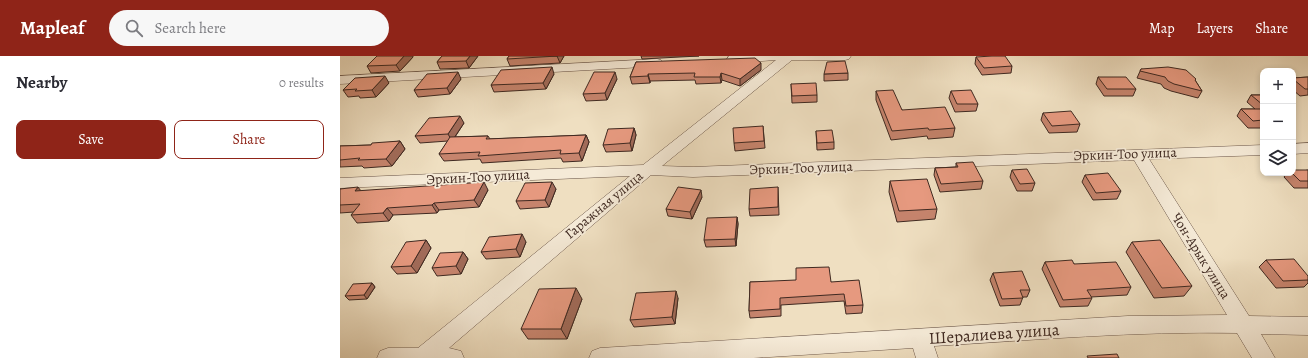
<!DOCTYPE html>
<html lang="en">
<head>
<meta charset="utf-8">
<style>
  :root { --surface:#fff; --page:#f7f7f7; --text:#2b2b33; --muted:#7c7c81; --line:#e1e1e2; --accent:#8f2418 }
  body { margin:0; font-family:Alegreya,serif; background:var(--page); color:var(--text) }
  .controls { position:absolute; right:12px; top:12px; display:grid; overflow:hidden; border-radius:8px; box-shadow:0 2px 6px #0003 }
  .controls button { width:36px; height:36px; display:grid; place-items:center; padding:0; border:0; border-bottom:1px solid var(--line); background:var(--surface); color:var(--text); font:20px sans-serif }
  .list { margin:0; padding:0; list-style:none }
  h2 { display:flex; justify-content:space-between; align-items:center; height:52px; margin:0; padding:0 16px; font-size:17px }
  h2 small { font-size:13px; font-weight:400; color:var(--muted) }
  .actions { display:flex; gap:8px; padding:12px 16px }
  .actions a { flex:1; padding:9px 0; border:1px solid var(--accent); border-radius:8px; text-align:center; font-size:14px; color:var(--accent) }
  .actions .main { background:var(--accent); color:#fff }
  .icon { flex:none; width:22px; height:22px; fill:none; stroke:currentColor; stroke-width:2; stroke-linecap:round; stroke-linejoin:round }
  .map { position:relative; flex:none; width:968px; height:302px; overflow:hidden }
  header { display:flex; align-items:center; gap:24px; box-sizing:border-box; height:56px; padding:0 20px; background:var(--accent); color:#fff }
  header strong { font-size:19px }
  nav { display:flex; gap:22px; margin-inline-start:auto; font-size:14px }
  .search { width:280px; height:36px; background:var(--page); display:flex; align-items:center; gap:10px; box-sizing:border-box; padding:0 14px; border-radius:22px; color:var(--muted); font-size:15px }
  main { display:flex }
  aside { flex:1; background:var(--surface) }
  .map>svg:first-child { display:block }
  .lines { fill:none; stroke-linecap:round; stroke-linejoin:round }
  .minor-casing { stroke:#6b5649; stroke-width:1 }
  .minor { fill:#f5ead7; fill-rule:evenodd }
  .wall { fill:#c6846d; stroke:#3f2921 }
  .shaded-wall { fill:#a16b59; stroke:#3f2921 }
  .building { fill:#e6997f; stroke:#3f2921 }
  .labels { text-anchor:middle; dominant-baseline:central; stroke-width:3.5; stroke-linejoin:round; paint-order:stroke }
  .street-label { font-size:14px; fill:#3f2921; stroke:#f5ead7 }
  .near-street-label { font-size:17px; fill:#3f2921; stroke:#f5ead7 }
</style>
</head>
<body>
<header>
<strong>Mapleaf</strong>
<div class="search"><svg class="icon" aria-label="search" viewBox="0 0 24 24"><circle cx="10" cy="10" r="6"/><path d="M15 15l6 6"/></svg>Search here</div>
<nav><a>Map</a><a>Layers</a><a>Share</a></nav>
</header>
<main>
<aside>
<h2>Nearby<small>0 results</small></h2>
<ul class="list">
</ul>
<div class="actions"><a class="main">Save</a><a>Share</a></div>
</aside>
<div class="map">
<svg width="968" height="302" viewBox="0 0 968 302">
  <rect width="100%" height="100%" fill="#efdfc1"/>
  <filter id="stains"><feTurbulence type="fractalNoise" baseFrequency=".005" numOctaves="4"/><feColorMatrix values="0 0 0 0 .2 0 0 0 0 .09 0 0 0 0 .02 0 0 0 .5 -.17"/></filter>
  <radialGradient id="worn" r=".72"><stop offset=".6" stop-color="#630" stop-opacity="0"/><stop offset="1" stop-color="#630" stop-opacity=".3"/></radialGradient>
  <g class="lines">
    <!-- minor casing -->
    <g class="minor-casing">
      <path id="minor" d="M389,0H511L509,3L505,4H452L322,110L353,111L923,89V99L809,103L909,260L968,261V279L921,278L935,302H912L897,277C796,275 695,284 594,290L598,302H576L573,292L413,302H249L252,295L260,292L788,260L887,259L794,104L353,121L311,119L109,292L121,295L124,302H37L40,295L48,292H78L290,120L0,132V122L303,109L436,4L393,7L389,6L387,3Z
        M317,3L321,4L323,7L321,10L0,28V20Z
        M968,87V97L953,98V88Z"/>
    </g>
    <!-- minor -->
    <use href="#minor" class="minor"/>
  </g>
  <!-- wall -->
  <path class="wall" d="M102,0H138L129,12L100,13L97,6Z
    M169,0H224L220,7L170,10L167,3Z
    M301,0H359L302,3Z
    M73,1L60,15L31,17L27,10Z
    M636,1L672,10L671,17L642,19L635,8Z
    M296,6L421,14L400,30L382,24L381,27L356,28L355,24L310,25V27L292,28L290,21Z
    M801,13L855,24L862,35L858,42L831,35L824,32L821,28L797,22Z
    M508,17V24L484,25V18Z
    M214,18L206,33L154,36L151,29Z
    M758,21L796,33L793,40H764L756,28Z
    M968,21V39L960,40L953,34V22Z
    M121,23L110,38L78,41L74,34Z
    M277,23L267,44L246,45L243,38Z
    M49,27L36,41L20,42L19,40L8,41L3,34Z
    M451,28L477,39V46L452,47Z
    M536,35L562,54L615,72L613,81L588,83L587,80L551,84L536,44Z
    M611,35L638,48L636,55L615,56L609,42Z
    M911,39H923V72H908L897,60L901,53H915L907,46Z
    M703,57L740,68L737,76L709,77L701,64Z
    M124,67L115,81L148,80L150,83L246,79L249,86L242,105L223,106L221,102L142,107L140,103L104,105L99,98L108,85L80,87L75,80Z
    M423,70L425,92L395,95L394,87Z
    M294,72L296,79L292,95L266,96L263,89Z
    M476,75L494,86V93L477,94Z
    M60,85L65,93L52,110L24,112L22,110L0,111V90L31,89Z
    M616,107L643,125L641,133L600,136L594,119L595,112L616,111Z
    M672,114L695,127L692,135H677L670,121Z
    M968,114V132H954L944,121L947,117H953Z
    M745,119L781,135L777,143L753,144L742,126Z
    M550,125L597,153L595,163L557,166L549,136Z
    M438,131L439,159L410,160L409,153Z
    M0,133L21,135L148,134L139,151L99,154L97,157L53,159L49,165L17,167L11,159L14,156L0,157Z
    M216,133L209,151L180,153L176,145Z
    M362,141L352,163L328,160L326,153Z
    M397,161L398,168L396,190L366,191L364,184Z
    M86,184L91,192L77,217L57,218L51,211Z
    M186,186L180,201L146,203L141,196Z
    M792,186L852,230L844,240L814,242L786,196Z
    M123,196L128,203L121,218L97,220L92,212Z
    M926,204L968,220V227L964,231L936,232L919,211Z
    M705,206L734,208L791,231L787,239L751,241L752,242L748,250L720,251L702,213Z
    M653,217L690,234L687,241H683L680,249L660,250L650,224Z
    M410,226H491L523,249L522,257L506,258L504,245L441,249V260L410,262L409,255Z
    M32,227L35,231L27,243L9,244L5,240Z
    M338,242L335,268L294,271L290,264Z
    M242,243L227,283H188L181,273Z"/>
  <!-- shaded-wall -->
  <path class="shaded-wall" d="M64,0H73V1L60,15L56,9Z
    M130,0H138L129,12L126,5Z
    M217,0H224L220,7Z
    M421,7V14L400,30V23Z
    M212,11L214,18L206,33L203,27Z
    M118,16L121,23L110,38L107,32Z
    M275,16L277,23L267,44L265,37Z
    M381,17L382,24L381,27L380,21Z
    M308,18L310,25V27L308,20Z
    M45,20L49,27L36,41L32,34Z
    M120,60L124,67L112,85L108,78Z
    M294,72L296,79L292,95L290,87Z
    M246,79L249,86L242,105L239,97Z
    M60,85L65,93L52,110L46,103Z
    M144,126L148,134L139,151L134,144Z
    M212,126L216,133L209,151L205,144Z
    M18,131L24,139L15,135Z
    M361,134L362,141L352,163L350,156Z
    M94,147L99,154L97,157L92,149Z
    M47,152L53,159L49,165L43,157Z
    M397,161L398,168L396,190L395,183Z
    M182,178L186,186L180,201L176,193Z
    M86,184L91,192L77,217L71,210Z
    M123,196L128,203L121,218L116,210Z
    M32,227L35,231L27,243L24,239Z
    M236,232L242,243L227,283L221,273Z
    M336,235L338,242L335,268L332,261Z"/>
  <!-- building -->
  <path class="building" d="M37,0H64L56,9L27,10Z
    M102,0H130L126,5L97,6Z
    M169,0H218L167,3Z
    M652,0H665L672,10L644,12L636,1Z
    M415,2L421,7L400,23L381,17L380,21H354L355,17L308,18V20L290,21L296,6Z
    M505,5L508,17L484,18L487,6Z
    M212,11L203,27L151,29L161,14Z
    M828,11L846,14L856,23L855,24L862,35L834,28L828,25L825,21L800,15L801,13Z
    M118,16L107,32L74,34L87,18Z
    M254,16H275L265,37L243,38Z
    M45,20L32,34L15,35L17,33L3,34L15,22Z
    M758,21H786L796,33H767Z
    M968,21V33H965L953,23V22Z
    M476,27L477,39L452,40L451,28Z
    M553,34L562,54L605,51L615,72L589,74L588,72L552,75L536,35Z
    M631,34L638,48H617L611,35Z
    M911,39H923V49Z
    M901,53H922L923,54V64L913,65Z
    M731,55L740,68L712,70L703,57Z
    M120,60L108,78L75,80L89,62Z
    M423,70L424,85L394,87L393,72Z
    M294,72L290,87L263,89L268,73Z
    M492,74L494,86L477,87L476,75Z
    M246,79L239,97L220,98L221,94L138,100L140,96L99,98L110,81L148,80L146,83Z
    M60,85L46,103L18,104L20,102L0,104V90L31,89L32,87Z
    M633,106L643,125L601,128L595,112L618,111L616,107Z
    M687,113L695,127L680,128L672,114Z
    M953,114H968V125H960L952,117H953Z
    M768,117L781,135L756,137L745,119Z
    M587,123L597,153L559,155L550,125Z
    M144,126L134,144L94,147L92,149L47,152L43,157L11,159L20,148L0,149V133L18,131L15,135Z
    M212,126L205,144L176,145L185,127Z
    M338,131L361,134L350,156L326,153Z
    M438,131V151L409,153L410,133Z
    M397,161L395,183L364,184L367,162Z
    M182,178L176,193L141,196L149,181Z
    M86,184L71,210L51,211L66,186Z
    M820,184L852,230L822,232L792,186Z
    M123,196L116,210L92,212L100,197Z
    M954,203L968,220V224L943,225L926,204Z
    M732,204L734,208L776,206L791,231L747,234L752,242L723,244L705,206Z
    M489,211L491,226L519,224L523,249L506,250L504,238L440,242V253L409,255L410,226L456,224V212Z
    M682,215L690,234H680L683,242L662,243L653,217Z
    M32,227L24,239L5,240L13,228Z
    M236,232L221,273H181L199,233Z
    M336,235L332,261L290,264L296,237Z
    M777,298L779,302H748L747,300Z"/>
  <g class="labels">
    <!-- street labels -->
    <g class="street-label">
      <text transform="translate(785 98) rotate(-2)">Эркин-Тоо улица</text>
      <text transform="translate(461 112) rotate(-2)">Эркин-Тоо улица</text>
      <text transform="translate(138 121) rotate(-3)">Эркин-Тоо улица</text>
      <text transform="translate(264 149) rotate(-40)">Гаражная улица</text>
      <text transform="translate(861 200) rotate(58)">Чон-Арык улица</text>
    </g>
    <!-- near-street labels -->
    <g class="near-street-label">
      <text transform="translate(654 278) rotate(-4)">Шералиева улица</text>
    </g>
  </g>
  <rect width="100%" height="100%" filter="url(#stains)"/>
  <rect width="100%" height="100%" fill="url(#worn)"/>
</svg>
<div class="controls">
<button>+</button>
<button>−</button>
<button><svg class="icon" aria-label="layers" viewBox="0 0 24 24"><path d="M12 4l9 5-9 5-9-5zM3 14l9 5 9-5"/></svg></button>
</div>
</div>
</main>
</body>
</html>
